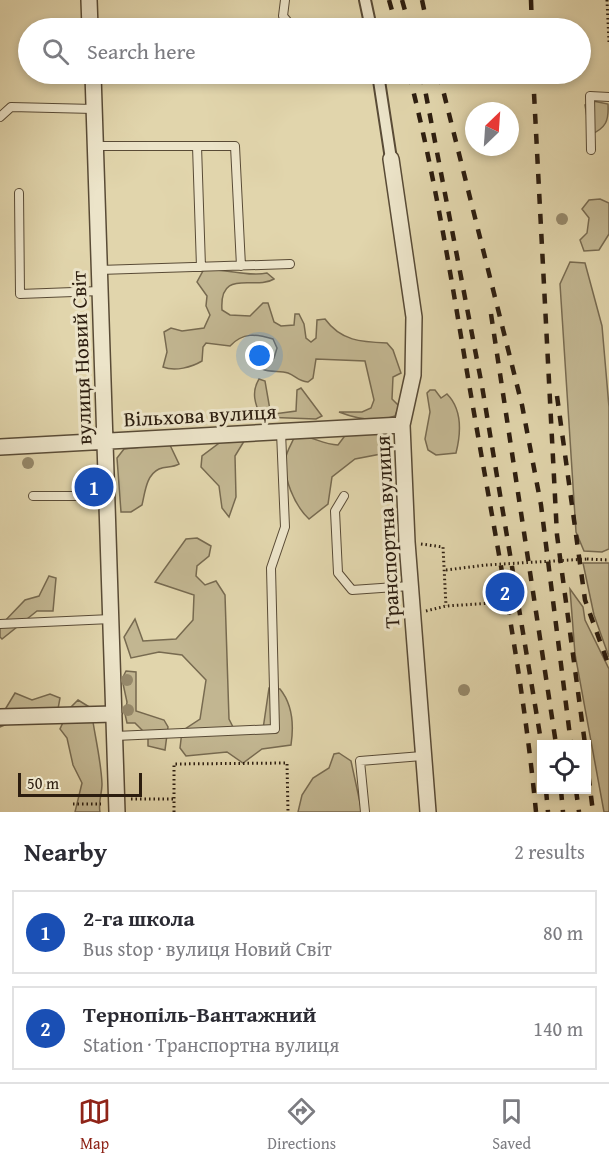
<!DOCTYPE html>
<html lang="en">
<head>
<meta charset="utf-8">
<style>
  :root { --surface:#fff; --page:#f7f7f7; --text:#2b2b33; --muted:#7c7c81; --line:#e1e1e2; --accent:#8f2418 }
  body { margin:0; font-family:"Gentium Book Plus",serif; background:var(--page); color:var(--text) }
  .controls { position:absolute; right:18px; bottom:18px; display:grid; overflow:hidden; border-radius:0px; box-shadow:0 3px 9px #0003 }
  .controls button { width:54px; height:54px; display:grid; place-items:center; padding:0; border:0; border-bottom:2px solid var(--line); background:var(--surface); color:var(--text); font:30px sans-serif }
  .compass { position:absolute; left:465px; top:102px; width:54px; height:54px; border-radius:50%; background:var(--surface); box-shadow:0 3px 9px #0003; rotate:25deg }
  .scale { position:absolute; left:18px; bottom:15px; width:124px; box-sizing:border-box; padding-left:6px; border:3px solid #2c1d0f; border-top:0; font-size:16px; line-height:21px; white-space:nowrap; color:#2c1d0f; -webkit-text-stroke:4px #ece4c9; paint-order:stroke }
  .you { position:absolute; left:260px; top:356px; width:21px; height:21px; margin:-15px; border:4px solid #fff; border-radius:50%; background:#1a73e8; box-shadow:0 0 0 9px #1a73e833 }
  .badge { display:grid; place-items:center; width:39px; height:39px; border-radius:50%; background:var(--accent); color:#fff; font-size:20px; font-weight:700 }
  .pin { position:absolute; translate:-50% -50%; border:3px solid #fff; box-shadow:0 2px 6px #0006 }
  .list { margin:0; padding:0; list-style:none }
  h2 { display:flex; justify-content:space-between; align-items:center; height:78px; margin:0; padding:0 24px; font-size:26px }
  h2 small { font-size:20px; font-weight:400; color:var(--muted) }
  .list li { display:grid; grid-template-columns:39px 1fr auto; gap:18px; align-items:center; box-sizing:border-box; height:84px; margin:0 12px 12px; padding:0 12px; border:2px solid var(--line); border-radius:0px }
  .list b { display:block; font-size:22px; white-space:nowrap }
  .list p { margin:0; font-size:20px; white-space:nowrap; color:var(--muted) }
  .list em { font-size:20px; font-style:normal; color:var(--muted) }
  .icon { flex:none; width:33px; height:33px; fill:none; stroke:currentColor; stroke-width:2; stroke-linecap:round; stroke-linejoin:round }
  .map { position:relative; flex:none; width:609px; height:812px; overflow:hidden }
  .search { position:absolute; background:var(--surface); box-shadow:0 3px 9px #0003; left:18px; right:18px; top:18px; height:66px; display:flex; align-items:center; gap:15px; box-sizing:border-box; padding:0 21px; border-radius:33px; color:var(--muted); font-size:22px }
  .sheet { height:270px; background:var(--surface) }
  nav { display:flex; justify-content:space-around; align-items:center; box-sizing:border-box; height:84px; border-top:2px solid var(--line); background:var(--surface); font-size:16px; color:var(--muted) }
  nav a { display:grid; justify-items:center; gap:3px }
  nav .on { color:var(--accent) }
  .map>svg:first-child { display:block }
  .green { fill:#c2b691; stroke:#776a50; stroke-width:1.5 }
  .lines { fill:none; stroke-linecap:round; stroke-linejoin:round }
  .service-casing { stroke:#594b36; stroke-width:10 }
  .pedestrian-casing { stroke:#594b36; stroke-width:14 }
  .minor-casing { stroke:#594b36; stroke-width:18 }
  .path { stroke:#2c1d0f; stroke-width:3; stroke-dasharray:1.5 3; stroke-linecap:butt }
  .service { stroke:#ece4c9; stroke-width:8 }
  .pedestrian { stroke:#ece4c9; stroke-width:10 }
  .minor { stroke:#ece4c9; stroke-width:15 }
  .rail { stroke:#2c1d0f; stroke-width:4.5; stroke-dasharray:10 10; stroke-linecap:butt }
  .path-bridge { stroke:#2c1d0f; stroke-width:3; stroke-dasharray:1.5 3; stroke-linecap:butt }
  .tree { fill:#96896b }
  .labels { text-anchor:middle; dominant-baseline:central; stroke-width:6; stroke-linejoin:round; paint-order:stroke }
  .street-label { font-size:21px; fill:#2c1d0f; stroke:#ece4c9 }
</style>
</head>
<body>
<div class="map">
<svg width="609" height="812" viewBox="0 0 609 812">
  <rect width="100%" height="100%" fill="#e1d5ac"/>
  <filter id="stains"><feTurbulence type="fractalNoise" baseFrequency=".00333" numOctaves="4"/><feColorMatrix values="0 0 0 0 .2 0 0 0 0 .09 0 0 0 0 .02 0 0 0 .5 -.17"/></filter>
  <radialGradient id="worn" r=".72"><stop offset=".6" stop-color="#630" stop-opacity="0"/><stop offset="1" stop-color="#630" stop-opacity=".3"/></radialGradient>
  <!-- green -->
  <path class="green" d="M593,101L608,104C609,121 606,128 590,135L585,105Z
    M600,199L609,203V234L599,250L584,251L580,240L587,233L589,218L582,209L589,200Z
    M570,262L585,263L602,326L609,407V549L602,552L584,551L576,532L560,284Z
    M204,269C224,269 249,277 267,273L274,279C255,291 219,267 222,310L230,315L250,316L263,303H268L274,322L281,326L294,325L295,314H299L304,324L306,338L311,342L316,338L317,320L325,319C341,341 361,342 387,343L393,350L401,373L393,377L392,399L399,406L395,416C377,423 357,419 339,412H362L371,408L374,400L365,361L316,359L313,378L308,382C298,381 296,376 288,373C280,370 271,373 262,369L274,358L277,348L273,339C256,334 243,332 230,346L206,343L203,347L202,361C192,367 175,372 163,367L167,352L164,332L171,328L182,331L204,328L210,315L206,306L207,296L197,282Z
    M259,379L265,381L270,410L274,414L296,411L297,390L301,388L322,416L316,419L261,417C255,404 251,392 259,379Z
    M430,390H435L441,398L447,394C462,409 461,433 456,453L436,455L428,450L425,439L430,412L427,393Z
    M379,424L387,433L392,444L386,453L355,459L332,477L328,504L309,519C295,506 282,477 286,457C287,450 293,442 295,435C313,436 321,444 338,445L353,425Z
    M246,438L235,456L236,497L229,517L222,508L219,486L201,467L202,456L222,441Z
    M144,443H169L179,464C172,468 166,466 159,469C146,475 145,493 142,505L131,512H121L117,458L124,449L141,447Z
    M197,538L211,546L209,556L197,566L196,576L205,585L216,581L225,595L229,719L234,729H263L269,688L280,689C293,705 294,725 291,745L262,749L243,763L227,752L186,756L180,748L182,731L200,719L206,680L182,655L159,652L131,658L124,637L135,619L143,641L176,639L193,620L194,595L155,582L186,539Z
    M609,563V657L594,615L583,563Z
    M49,576L56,578L53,611H37L2,639L0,637V626L25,600L39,596Z
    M570,589L583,607L585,620L609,669V812H604L575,654Z
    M126,671L136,672V711L164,720L168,727L165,750L148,746V736L135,723H127L125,714L127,702L122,679Z
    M15,693L32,700L50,694L60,698L58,709L35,713L0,727V713H3Z
    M78,700L91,708C94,734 101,758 102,784C102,794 98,802 100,812H75L82,783L73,765L67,738L60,729L69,709Z
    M339,753L351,761L362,812H298L302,795L313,778L329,768L334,754Z"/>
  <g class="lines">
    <!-- service casing -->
    <g class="service-casing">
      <path id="service" d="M285,0L283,16L293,28
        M308,74V75
        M0,117L11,107L94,109
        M96,146H235L241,266
        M197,146L201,267
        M591,150L590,96L609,97
        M19,193L20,294L100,291
        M99,270L290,264
        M33,496H106
        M344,496L335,511L338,573L352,590L410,586
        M0,624L111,619
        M115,736L275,729L271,568L285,527L281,432
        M365,812L360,761L422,756"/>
    </g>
    <!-- pedestrian casing -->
    <g class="pedestrian-casing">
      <path id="pedestrian" d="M365,0L371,28
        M378,74L391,159"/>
    </g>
    <!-- minor casing -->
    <g class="minor-casing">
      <path id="minor" d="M89,0L90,28
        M93,74L117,812
        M391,159L414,317L413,375L402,425L407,542L428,812
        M0,447L402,425
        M0,717L114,714"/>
    </g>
    <!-- path -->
    <path class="path" d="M607,0L609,42
      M421,544L443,547L446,606
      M587,559L609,560
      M446,570L486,565
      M426,611L446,606L493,603
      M131,799H174
      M73,804H101
      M174,812V764L287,763L288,812"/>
    <!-- service -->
    <use href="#service" class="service"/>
    <!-- pedestrian -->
    <use href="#pedestrian" class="pedestrian"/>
    <!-- minor -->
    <use href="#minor" class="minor"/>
    <!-- rail -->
    <path class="rail" d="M389,0L397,28
      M402,0L410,28
      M422,0L428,28
      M531,0L532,28
      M409,74C439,191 456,311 477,430C499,557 524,684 536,812
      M422,74L482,386L542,747
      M439,74L522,405L541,505L571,744
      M533,74L557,535L585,744
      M491,314L556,744
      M557,396L585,600L609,666
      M586,756L593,812
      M546,790L548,812
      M561,790L563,812
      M576,790L579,812"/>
    <!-- path-bridge -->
    <path class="path-bridge" d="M486,565L587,559"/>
  </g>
  <!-- trees -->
  <g class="tree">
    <circle cx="562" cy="219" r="6"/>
    <circle cx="28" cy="463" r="6"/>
    <circle cx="127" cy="680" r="6"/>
    <circle cx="464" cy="690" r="6"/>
    <circle cx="128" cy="710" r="6"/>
  </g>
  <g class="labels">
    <!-- street labels -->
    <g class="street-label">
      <text transform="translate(81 358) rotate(-92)">вулиця Новий Світ</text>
      <text transform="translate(200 415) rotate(-3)">Вільхова вулиця</text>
      <text transform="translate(387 532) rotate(-93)">Транспортна вулиця</text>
    </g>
  </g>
  <rect width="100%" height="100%" filter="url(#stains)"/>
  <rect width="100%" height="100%" fill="url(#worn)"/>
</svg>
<div class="controls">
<button><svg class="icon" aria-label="locate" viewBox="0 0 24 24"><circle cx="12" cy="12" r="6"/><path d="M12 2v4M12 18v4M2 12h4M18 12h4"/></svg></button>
</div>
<svg class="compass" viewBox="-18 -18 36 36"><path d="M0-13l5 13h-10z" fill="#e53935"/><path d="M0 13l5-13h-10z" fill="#7c7c81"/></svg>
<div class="scale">50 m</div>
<div class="you"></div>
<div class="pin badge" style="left:94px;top:487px;background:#1a4fb4">1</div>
<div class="pin badge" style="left:505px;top:592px;background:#1a4fb4">2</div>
<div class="search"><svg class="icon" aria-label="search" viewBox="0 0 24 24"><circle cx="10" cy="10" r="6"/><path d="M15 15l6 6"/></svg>Search here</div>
</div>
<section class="sheet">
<h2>Nearby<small>2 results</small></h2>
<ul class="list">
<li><span class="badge" style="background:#1a4fb4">1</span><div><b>2-га школа</b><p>Bus stop · вулиця Новий Світ</p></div><em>80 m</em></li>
<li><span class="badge" style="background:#1a4fb4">2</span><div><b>Тернопіль-Вантажний</b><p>Station · Транспортна вулиця</p></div><em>140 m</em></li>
</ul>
</section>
<nav>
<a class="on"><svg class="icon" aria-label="map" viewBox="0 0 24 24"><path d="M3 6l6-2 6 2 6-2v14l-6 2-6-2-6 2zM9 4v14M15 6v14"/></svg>Map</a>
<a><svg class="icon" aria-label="directions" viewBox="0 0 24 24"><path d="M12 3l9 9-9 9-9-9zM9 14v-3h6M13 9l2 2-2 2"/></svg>Directions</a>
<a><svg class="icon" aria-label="saved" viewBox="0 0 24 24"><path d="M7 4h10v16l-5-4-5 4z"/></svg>Saved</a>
</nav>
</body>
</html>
